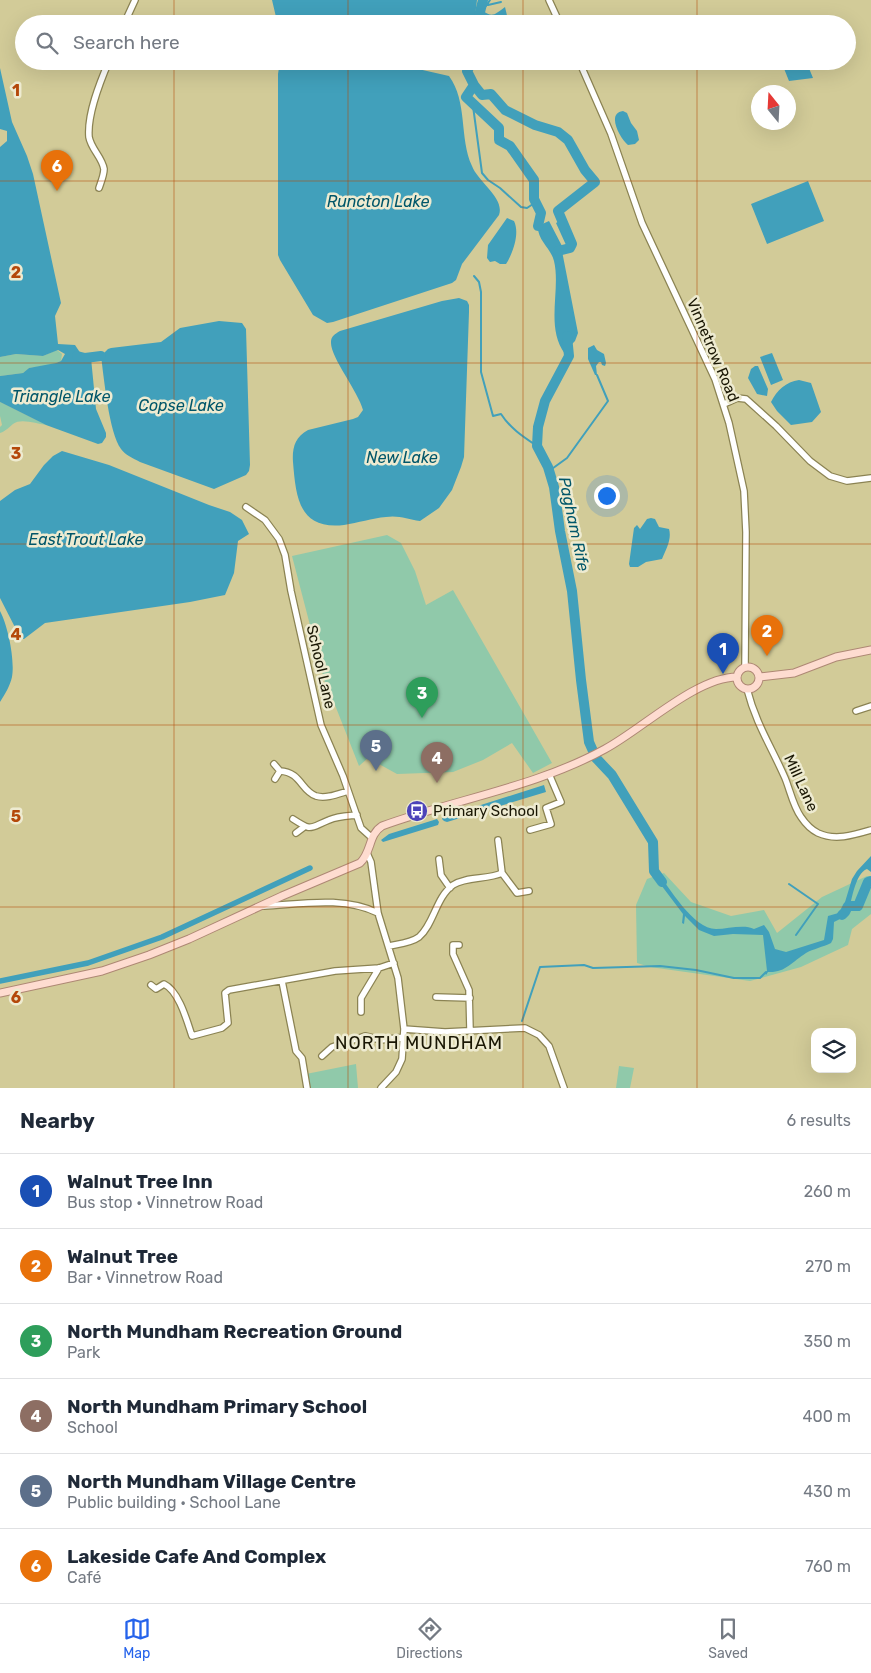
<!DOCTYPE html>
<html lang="en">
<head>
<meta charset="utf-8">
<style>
  :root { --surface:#fff; --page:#f2f2f3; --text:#1f2937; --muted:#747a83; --line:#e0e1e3; --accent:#2563eb }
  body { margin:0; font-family:Rubik,sans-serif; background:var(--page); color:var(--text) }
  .controls { position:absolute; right:15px; bottom:15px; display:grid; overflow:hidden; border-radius:10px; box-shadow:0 5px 20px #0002 }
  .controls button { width:45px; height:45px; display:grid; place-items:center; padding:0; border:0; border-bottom:1px solid var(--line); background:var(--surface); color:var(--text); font:25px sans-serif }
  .compass { position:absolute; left:751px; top:85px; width:45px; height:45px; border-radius:50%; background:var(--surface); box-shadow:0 5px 20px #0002; rotate:342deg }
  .you { position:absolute; left:606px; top:495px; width:18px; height:18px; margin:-12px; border:4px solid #fff; border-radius:50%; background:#1a73e8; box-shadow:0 0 0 8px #1a73e833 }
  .badge { display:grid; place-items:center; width:32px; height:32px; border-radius:50%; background:var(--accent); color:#fff; font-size:16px; font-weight:700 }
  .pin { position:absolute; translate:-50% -41px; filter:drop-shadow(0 1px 2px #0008) }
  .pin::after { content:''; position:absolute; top:26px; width:18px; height:15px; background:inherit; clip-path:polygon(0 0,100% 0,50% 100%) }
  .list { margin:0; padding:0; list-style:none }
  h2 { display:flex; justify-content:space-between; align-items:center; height:65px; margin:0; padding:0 20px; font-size:21px }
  h2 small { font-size:16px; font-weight:400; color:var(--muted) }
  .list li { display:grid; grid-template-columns:32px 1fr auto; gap:15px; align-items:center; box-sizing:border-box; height:75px; padding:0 20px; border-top:1px solid var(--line) }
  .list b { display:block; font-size:19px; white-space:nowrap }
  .list p { margin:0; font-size:16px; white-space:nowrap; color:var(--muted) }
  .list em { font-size:16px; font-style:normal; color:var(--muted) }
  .icon { flex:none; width:28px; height:28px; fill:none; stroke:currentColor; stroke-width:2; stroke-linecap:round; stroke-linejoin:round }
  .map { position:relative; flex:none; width:871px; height:1088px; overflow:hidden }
  .search { position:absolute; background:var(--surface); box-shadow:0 5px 20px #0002; left:15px; right:15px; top:15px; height:55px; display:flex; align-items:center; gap:12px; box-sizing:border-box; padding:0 18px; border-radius:28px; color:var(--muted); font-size:19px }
  .sheet { height:515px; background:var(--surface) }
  nav { display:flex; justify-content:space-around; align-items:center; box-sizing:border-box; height:70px; border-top:1px solid var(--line); background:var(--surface); font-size:14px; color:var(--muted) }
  nav a { display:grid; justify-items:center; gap:2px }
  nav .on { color:var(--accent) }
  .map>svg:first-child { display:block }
  .green { fill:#90c9aa }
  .water { fill:#41a0bb }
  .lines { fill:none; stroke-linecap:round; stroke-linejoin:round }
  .stream { stroke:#41a0bb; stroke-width:2 }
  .canal { stroke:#41a0bb; stroke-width:5.5 }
  .river { stroke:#41a0bb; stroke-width:10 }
  .minor-casing { stroke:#8b8353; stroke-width:8 }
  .major-casing { stroke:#ae8874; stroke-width:9 }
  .minor { stroke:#fff; stroke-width:5.5 }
  .major { stroke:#fedcd0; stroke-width:7 }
  .grid { fill:none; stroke:#b4480a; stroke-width:1; stroke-opacity:0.55 }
  .labels { text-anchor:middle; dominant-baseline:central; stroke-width:5; stroke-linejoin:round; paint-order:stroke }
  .street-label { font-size:15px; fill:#1a1704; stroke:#eeebd1 }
  .poi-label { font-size:15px; fill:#1a1704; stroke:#eeebd1; text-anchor:start }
  .water-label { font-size:16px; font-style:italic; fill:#015669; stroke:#eeebd1 }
  .quarter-label { font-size:18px; letter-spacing:1px; fill:#1a1704; stroke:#eeebd1 }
  .grid-label { font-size:16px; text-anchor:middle; font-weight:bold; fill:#b4480a; stroke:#eeebd1; stroke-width:5; stroke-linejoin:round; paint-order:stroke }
</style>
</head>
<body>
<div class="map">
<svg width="871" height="1088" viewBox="0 0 871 1088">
  <rect width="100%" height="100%" fill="#d2cb98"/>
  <!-- green -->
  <path class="green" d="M57,350L62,354L61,361L51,365L29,368L23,373L0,376V357L16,354L43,356Z
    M0,402L46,425C37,424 21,418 13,424C9,427 6,431 0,433V427L2,425L0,416Z
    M387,535L401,543L415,571L426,605L453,590L552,763L533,773L512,743L483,760L453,772L397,774L368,758L359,766L333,700L330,702L292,556Z
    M664,873L691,902L731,916L764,910L777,933L822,897L867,876H871V914L852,929L848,945L801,967L750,981L650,967L637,963L636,905L647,879Z
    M356,1064L358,1088H308L306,1074Z
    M619,1066L634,1068L630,1088H616Z"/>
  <!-- water -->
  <path class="water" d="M272,0H477L474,24H283L276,17Z
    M505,7L509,24H484L483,16H479L481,10C493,18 494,15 505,7Z
    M280,61H383L449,76C468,102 459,138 472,166C478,182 505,198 499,215L462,264L456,280L452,283L333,322L327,323L313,315L280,260L278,255V74Z
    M795,61H806L813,78L789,81L783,66Z
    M0,68L12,122L27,156L33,174L61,303L55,316L58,344L75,345L81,354L89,356L91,358L96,409L106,433V437L102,443L98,444L46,425L0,402V376L23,373L29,368L56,363L61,361L65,354L58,350L43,356L16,354L0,357V147L7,141V131L0,129Z
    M623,111L627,113L631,123L637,131L639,140L635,144L628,145C620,139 606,113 623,111Z
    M808,181L824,221L767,244L751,204Z
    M507,218L514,221C520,233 513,253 506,264H500L495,261L490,262L487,258L488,245Z
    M561,220L572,244L570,248L562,251L578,333L575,341L568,348L569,353L565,354C545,327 561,290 554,261C551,248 537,240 538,226L549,221L562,246L566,245L556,223Z
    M459,298L467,301L469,305V312L464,457L461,467L452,490L439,508L420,521C408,519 398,515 386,517C372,518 358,523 344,525C299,530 296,498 293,462C292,448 295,437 308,430L353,419L358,417L363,410C358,391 330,357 331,342C331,336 335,334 340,331L442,301Z
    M219,321L242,323L246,329L250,465L249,471L246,475L214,489L140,462C133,458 125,455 121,449C109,433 104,378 101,356L108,349L111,348L161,342L180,328Z
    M594,345L597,350L604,354L606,363L605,366L602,365L601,362H599L596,366L597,375H595L588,359V348Z
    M772,353L783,380L771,385L760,357Z
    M755,366H758L768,389L767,396L757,394L748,378L751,369Z
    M799,380L811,383L821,412L812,422L791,425L777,411L771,402C777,390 786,382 799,380Z
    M62,451L109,465L209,505L230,512L242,520L249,534L238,541L234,573L225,595L190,602L45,623L24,639H21L0,598V501L15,490L30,484L44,465L53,456Z
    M651,518L655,519L659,527L669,529C672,539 666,549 662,559L646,562L638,567H630L629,564L634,528L637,525L640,529L647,519Z
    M0,611C8,626 15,660 12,677C10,686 5,694 0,702Z
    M544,785L546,792L447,822L444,821L442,819L443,817Z
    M437,819L439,822L438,825L383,842L381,840L389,834Z
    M871,856V872L867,869C855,873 851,903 848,915L834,922L833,939L831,943C823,947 813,949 806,953C792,962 785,973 768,972L766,975L765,973L767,971L763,935L733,934L714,936L699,930L685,916L684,924L682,923L683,914L652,873L656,870C669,887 693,929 716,929C728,929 744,924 754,929L764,925L769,932L775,949L786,952L824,940L828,916L842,912L852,879L857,871Z"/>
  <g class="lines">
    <!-- stream -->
    <path class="stream" d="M488,5L501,2
      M481,10L486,6L490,0
      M473,106L482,173L488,180L500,188L521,207L527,208L536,202
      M474,276L479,282L481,292V372L493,416L501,414C510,428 522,436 537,446
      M549,471L567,458L608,401L597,375
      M789,884L818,904L796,935
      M522,1021L540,967L584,965L593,968L660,966L696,970L734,978H760L766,972"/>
    <!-- canal -->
    <path class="canal" d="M0,981L88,963L162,937L310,868"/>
    <!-- river -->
    <path class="river" d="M477,24L483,0
      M473,61L467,71L474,85L466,97L499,128V140L510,146L534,180V199L541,213L538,226
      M474,85L482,95L491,94L505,110L535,125L558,132L568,140L585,170L595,182L558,211L572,244L570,248L558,251
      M567,336L569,356L545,401L538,427L537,446L548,467L554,487L560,531L572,591L581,680L589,742L593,751
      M77,356L85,358L101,356
      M595,757L612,775L653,842L654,871L662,882
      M842,915L845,912L848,906H858L868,882L871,881"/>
    <!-- minor casing -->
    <g class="minor-casing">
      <path id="minor" d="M549,0L560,24
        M124,24L135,0
        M579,61L611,134L642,223L715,379L729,423L744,491L746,532L745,667
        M99,188C101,182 104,175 104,169C102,157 91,149 89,137C87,114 100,82 109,61
        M724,404L737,398L746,399L776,426L810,461L830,476L847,481L871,478
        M246,507L265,520L279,539L285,555L291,591L321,725L343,776L361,828L371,837
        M747,689C756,724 771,746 785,778C790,790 793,806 801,817C805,823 812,830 818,833C835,841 854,835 871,830
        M856,711L871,706
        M274,764L280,771
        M275,779L280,771C301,772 301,791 316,796C326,799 338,794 348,791
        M293,819C313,832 309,828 329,820C338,816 347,816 357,815
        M530,830L551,824L546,808L561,802L549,774
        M296,833L304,827
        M367,853L371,862L378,913L398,978L404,1029L402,1059L396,1072L381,1088
        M439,859L441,875L450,888
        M502,873L517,893L529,891
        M264,906C302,904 343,896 378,913
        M459,945H453V954L469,990L470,1030
        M389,946C398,944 411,943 419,937C434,924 436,897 453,885C467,876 487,880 502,873L498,840
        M282,981L296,1051L302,1058L307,1088
        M151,985L156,989L164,984C179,991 187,1021 192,1036L222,1028L228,1023L225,993L229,990L335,971L379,968L394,963
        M436,997L470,998
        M361,1012V998L379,968
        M404,1029L445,1032L525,1028L539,1035L549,1046L564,1088
        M322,1056L332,1047L365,1036L381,1040L404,1037"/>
    </g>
    <!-- major casing -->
    <g class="major-casing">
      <path id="major" d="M737 678a11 11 0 1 1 22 0a11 11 0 1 1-22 0Z
        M759,677L794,673L836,657L871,650
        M0,993L102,971L149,955L189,939L282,896L360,863C372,852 368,835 382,826C456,799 536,787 605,749C641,730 696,677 737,677"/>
    </g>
    <!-- minor -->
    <use href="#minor" class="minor"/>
    <!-- major -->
    <use href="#major" class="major"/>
  </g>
  <!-- grid -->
  <path class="grid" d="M174,0V24M348,0V24M523,0V24M697,0V24M174,61V1088M348,61V1088M523,61V1088M697,61V1088M0,181H871M0,363H871M0,544H871M0,725H871M0,907H871"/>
  <!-- icons -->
  <defs>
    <g id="bus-disc" transform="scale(1.125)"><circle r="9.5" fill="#4c43b9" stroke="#eeebd1"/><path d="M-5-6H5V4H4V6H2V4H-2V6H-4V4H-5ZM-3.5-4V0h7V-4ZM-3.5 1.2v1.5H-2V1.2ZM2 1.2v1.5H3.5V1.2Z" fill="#fff"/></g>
  </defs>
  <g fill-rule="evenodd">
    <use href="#bus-disc" x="417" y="811"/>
  </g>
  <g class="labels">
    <!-- street labels -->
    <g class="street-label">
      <text transform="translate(713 350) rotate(67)">Vinnetrow Road</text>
      <text transform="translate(321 667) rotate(77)">School Lane</text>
      <text transform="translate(801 783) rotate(65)">Mill Lane</text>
    </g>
    <!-- poi labels -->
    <g class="poi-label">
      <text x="433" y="811">Primary School</text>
    </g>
    <!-- water labels -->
    <g class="water-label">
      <text x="378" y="201">Runcton Lake</text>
      <text x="61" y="396">Triangle Lake</text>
      <text x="181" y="405">Copse Lake</text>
      <text x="402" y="457">New Lake</text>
      <text transform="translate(574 524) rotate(78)">Pagham Rife</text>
      <text x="86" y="539">East Trout Lake</text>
    </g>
    <!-- quarter labels -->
    <g class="quarter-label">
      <text x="419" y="1043">NORTH MUNDHAM</text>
    </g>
  </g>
  <g class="grid-label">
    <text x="16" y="96">1</text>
    <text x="16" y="278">2</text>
    <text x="16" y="459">3</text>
    <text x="16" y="640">4</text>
    <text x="16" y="822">5</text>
    <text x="16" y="1003">6</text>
  </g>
</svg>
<div class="controls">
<button><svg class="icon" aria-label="layers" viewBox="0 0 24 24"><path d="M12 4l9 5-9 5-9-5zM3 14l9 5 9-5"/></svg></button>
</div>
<svg class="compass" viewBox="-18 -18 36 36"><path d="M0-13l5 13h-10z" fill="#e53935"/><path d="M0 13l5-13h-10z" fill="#747a83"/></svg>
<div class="you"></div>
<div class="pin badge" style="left:723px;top:674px;background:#1a4fb4">1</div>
<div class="pin badge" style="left:767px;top:656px;background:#e8710a">2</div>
<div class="pin badge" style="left:422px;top:718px;background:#2e9e5b">3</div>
<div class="pin badge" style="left:437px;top:783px;background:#8d6e63">4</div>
<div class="pin badge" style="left:376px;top:771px;background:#5c6f8a">5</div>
<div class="pin badge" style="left:57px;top:191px;background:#e8710a">6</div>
<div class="search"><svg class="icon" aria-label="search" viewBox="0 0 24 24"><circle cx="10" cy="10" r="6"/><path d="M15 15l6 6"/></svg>Search here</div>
</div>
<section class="sheet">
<h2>Nearby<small>6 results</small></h2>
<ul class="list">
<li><span class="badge" style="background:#1a4fb4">1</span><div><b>Walnut Tree Inn</b><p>Bus stop · Vinnetrow Road</p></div><em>260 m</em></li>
<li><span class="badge" style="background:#e8710a">2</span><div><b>Walnut Tree</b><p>Bar · Vinnetrow Road</p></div><em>270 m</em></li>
<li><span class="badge" style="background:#2e9e5b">3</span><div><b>North Mundham Recreation Ground</b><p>Park</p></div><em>350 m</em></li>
<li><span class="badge" style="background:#8d6e63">4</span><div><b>North Mundham Primary School</b><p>School</p></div><em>400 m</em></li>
<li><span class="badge" style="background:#5c6f8a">5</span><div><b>North Mundham Village Centre</b><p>Public building · School Lane</p></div><em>430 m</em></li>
<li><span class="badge" style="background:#e8710a">6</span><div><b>Lakeside Cafe And Complex</b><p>Café</p></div><em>760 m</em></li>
</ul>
</section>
<nav>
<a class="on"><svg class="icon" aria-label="map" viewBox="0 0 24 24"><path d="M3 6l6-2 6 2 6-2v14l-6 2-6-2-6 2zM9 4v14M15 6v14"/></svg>Map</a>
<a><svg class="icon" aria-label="directions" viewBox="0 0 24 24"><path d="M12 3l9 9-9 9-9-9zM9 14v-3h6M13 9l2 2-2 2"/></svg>Directions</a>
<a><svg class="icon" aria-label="saved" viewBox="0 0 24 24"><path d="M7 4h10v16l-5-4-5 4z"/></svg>Saved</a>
</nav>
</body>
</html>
